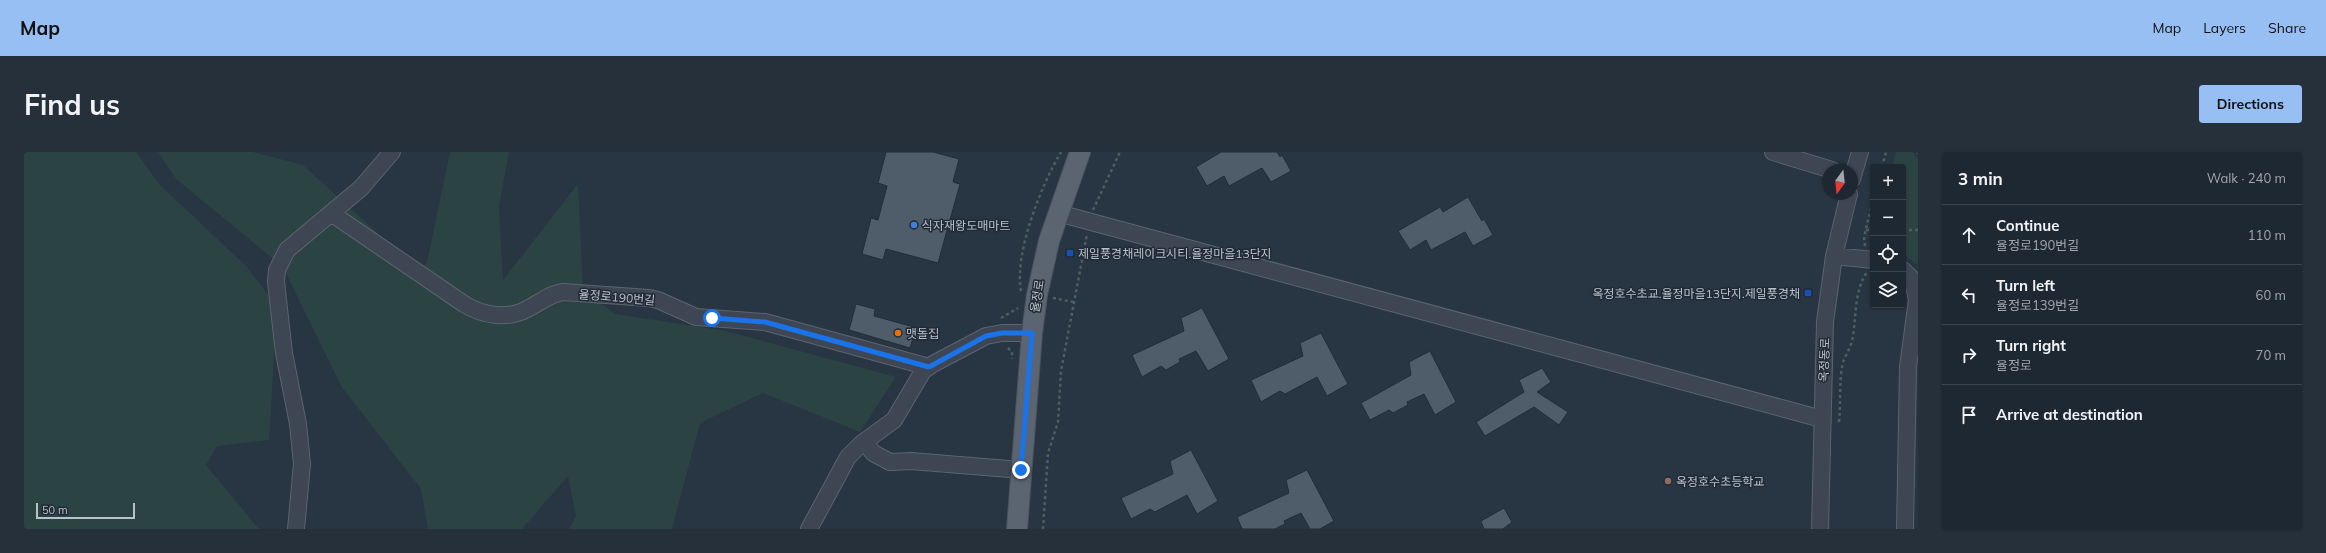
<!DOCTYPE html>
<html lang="en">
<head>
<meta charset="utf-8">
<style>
  :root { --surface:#1e2832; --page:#26303a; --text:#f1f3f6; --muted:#a1a6ac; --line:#3c444d; --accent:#97bff3 }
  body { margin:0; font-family:Mulish,"Noto Sans KR",sans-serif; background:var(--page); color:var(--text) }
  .controls { position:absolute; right:12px; top:12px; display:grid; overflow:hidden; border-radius:4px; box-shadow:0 1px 3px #0004 }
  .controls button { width:36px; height:36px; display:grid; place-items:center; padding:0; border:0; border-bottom:1px solid var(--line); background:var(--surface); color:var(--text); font:20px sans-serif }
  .compass { position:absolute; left:1798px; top:12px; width:36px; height:36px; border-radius:50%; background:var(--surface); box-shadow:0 1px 3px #0004; rotate:195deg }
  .scale { position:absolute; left:12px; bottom:10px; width:99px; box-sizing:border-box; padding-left:4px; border:2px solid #bac1cb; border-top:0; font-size:11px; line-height:14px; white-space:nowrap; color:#bac1cb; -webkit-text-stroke:3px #212b37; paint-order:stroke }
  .stop { position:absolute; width:12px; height:12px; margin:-9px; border:3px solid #1a73e8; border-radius:50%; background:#fff }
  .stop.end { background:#1a73e8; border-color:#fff; box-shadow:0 1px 4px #0008 }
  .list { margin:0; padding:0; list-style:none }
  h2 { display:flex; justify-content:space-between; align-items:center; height:52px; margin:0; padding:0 16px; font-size:17px }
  h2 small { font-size:13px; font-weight:400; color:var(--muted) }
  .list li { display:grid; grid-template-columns:26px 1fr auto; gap:12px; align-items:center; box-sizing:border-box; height:60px; padding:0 16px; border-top:1px solid var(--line) }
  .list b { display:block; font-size:15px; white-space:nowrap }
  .list p { margin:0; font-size:13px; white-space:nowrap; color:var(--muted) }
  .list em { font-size:13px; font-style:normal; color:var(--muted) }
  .icon { flex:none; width:22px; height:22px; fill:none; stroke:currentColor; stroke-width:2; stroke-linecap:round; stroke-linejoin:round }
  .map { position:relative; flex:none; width:1894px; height:377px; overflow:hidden; border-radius:4px }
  header { display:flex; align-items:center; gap:24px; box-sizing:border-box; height:56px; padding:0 20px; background:var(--accent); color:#111 }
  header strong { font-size:19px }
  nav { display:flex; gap:22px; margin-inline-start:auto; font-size:14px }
  .intro { display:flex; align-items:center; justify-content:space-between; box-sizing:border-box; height:96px; padding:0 24px }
  h1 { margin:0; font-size:28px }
  .button { padding:10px 18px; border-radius:4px; background:var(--accent); color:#111; font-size:14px; font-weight:700 }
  main { display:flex; gap:24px; padding:0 24px }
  aside { flex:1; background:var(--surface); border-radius:4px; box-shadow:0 1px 3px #0004 }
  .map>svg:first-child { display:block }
  .green { fill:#2c4344 }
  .building { fill:#4f5c6a; stroke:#232d39 }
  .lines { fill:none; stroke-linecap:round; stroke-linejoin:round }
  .minor-casing { stroke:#5b646f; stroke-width:18 }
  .major-casing { stroke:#49525e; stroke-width:22 }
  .path { stroke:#4b6061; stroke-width:2.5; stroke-dasharray:3 3; stroke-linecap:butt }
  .minor { stroke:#3d4652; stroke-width:16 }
  .major { stroke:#5b6571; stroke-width:20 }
  .route { stroke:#1a73e8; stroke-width:5 }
  .shop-dot { fill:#3f7fe0; stroke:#212b37; stroke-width:1.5 }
  .transit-dot { fill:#1a4fb4; stroke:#212b37; stroke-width:1.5 }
  .food-dot { fill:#e8710a; stroke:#212b37; stroke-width:1.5 }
  .education-dot { fill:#8d6e63; stroke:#212b37; stroke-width:1.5 }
  .labels { text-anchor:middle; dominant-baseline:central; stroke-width:3; stroke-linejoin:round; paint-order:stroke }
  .poi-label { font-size:12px; fill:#bac1cb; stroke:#212b37; text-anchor:start }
  .street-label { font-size:12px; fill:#bac1cb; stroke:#212b37 }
</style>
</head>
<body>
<header>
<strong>Map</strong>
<nav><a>Map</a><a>Layers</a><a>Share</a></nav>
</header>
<div class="intro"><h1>Find us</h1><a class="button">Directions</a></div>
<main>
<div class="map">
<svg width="1894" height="377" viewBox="0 0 1894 377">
  <rect width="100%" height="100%" fill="#283542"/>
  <!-- green -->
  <path class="green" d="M0,0H112L136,33L222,114L253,154L245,288L193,294L182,313L235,377H0Z
    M134,0H229L279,13L396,120L403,110L426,0H485L475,55L479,128L554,32L559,136L591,162L702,179L872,225L836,280L739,241L676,271L648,377H545L552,364L544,324L498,377H404L397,337L317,234L259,115L152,27Z
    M1872,0H1889L1894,8V113L1879,102V15H1868Z"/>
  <!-- building -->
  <path class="building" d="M862,0H909L935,7L929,30L936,32L914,111L862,97L859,108L838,102L847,66L854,68L863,34L854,31Z
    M1197,0H1253L1256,5L1258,3L1267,19L1247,30L1238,16L1205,34L1200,24L1183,34L1172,15Z
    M1444,45L1458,69L1460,67L1469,83L1449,94L1441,80L1407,98L1402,88L1386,98L1374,79L1416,55L1419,60Z
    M832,152L851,157L850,164L901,178L898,188L889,186L886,196L825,178Z
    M1178,156L1205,207L1184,219L1172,199L1155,207L1156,210L1142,218L1137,214L1118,225L1108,203L1160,179L1157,166Z
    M1297,181L1324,232L1303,244L1293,225L1261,242L1256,239L1237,250L1227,228L1279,204L1276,191Z
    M1406,199L1432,250L1411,263L1400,242L1383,250L1384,253L1369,261L1365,258L1346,268L1337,251L1387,223L1385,210Z
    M1518,216L1527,230L1513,240L1544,260L1535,273L1510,255L1461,284L1452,270L1500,240L1495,228Z
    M1167,298L1194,349L1173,362L1163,343L1131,360L1126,357L1107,367L1097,346L1149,322L1146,309Z
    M1283,318L1310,369L1296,377H1286L1277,361L1260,369L1261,372L1251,377H1218L1213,365L1265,341L1262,328Z
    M1480,356L1488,370L1479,377H1460L1457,369Z"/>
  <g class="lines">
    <!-- minor casing -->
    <g class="minor-casing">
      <path id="minor" d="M1749,0L1808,18
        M1828,27L1836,0
        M307,61L440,152C459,164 485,168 505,156C517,150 525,142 539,140L625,146L634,148L672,165L741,170L905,215
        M1034,61L1798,267
        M1810,104L1849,108
        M1879,118L1889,128L1893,148L1884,215L1881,377
        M841,290L849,301L866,310L887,309L997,318
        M272,377L278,312L274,272L260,201L252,130L253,118L263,98L337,36L368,0
        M785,377L824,305L837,292L870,268L899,219L909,212L962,184L978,181H1008
        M1796,377L1801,170L1810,104L1825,42"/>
    </g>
    <!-- major casing -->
    <g class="major-casing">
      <path id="major" d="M993,377L1008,181L1013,143L1025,89L1056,0"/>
    </g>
    <!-- path -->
    <path class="path" d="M1893,0L1894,2
      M1858,15L1862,0
      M1069,58L1096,0
      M1842,78H1849
      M1879,78H1894
      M1841,94L1840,85L1849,48
      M997,139C990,101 1017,34 1037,0
      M1029,146L1049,150
      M977,166L994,156
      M984,196L988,200V207
      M1815,270C1817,251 1815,234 1818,215C1819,206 1826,198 1828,189C1833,166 1829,141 1843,120
      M1019,377L1024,301L1034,270L1037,219L1063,82"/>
    <!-- minor -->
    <use href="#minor" class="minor"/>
    <!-- major -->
    <use href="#major" class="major"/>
  </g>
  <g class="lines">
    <!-- route -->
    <path class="route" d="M688,166L741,170L905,215L962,184L978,181H1008L997,318"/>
  </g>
  <!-- markers -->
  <circle class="shop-dot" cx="890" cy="73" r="4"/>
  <g class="transit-dot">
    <rect x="1042" y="97" width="8" height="8" rx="2"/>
    <rect x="1780" y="137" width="8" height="8" rx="2"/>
  </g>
  <circle class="food-dot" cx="874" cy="181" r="4"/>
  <circle class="education-dot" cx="1644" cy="329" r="4"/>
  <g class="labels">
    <!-- poi labels -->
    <g class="poi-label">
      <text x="898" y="73">식자재왕도매마트</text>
      <text x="1054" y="101">제일풍경채레이크시티.율정마을13단지</text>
      <text x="1776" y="141" text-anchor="end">옥정호수초교.율정마을13단지.제일풍경채</text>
      <text x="882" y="181">맷돌집</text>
      <text x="1652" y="329">옥정호수초등학교</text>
    </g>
    <!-- street labels -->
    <g class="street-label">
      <text transform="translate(1013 144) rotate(-81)">율정로</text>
      <text transform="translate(593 145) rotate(5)">율정로190번길</text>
      <text transform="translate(1800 208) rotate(-88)">옥정동로</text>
    </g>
  </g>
</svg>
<div class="controls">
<button>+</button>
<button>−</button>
<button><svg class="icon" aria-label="locate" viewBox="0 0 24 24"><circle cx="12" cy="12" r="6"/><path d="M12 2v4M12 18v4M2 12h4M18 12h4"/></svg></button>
<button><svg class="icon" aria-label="layers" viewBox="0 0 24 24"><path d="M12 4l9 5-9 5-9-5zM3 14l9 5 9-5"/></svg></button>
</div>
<svg class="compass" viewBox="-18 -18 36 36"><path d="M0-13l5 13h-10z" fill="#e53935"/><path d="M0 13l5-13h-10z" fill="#a1a6ac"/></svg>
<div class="scale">50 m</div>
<div class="stop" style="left:688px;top:166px"></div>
<div class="stop end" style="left:997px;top:318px"></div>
</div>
<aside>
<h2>3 min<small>Walk · 240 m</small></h2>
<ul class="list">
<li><svg class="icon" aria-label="ahead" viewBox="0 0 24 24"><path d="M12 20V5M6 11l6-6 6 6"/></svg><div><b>Continue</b><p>율정로190번길</p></div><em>110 m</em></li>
<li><svg class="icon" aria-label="left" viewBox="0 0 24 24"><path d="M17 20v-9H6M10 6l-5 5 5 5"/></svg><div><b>Turn left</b><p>율정로139번길</p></div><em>60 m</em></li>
<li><svg class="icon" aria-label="right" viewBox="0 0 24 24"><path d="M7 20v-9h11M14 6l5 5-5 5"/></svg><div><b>Turn right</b><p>율정로</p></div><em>70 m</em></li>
<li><svg class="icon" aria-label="arrive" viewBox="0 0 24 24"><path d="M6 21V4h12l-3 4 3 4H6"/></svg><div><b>Arrive at destination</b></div></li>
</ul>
</aside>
</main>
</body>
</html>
